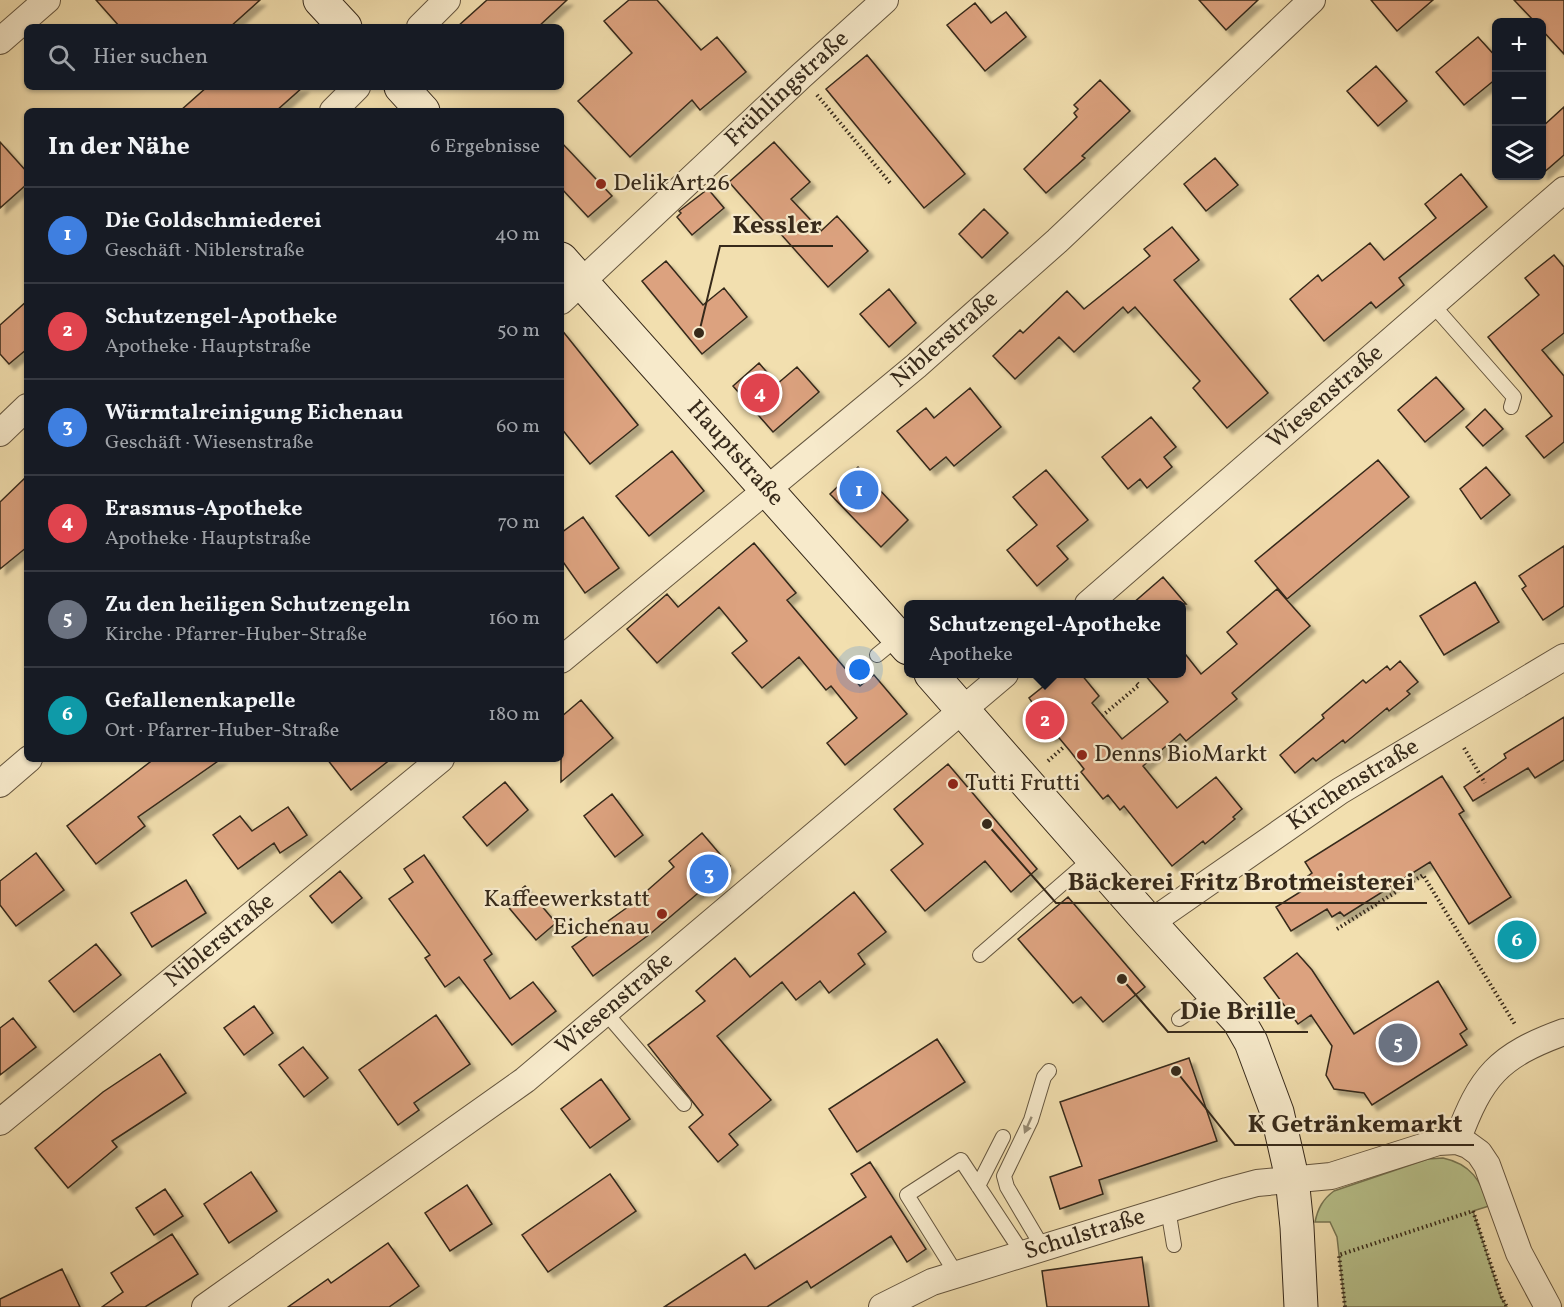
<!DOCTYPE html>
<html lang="de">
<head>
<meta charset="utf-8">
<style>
  :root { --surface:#171b24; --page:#242831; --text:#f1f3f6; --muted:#9ea1a6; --line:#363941; --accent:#ea580c }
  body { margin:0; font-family:Vollkorn,serif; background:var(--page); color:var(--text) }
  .controls { position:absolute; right:18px; top:18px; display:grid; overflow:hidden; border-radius:9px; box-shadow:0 2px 4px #0004 }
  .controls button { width:54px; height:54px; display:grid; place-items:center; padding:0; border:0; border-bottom:2px solid var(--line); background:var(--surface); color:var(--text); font:30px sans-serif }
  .you { position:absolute; left:860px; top:670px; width:21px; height:21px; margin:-15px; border:4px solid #fff; border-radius:50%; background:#1a73e8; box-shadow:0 0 0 9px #1a73e833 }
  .badge { display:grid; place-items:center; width:39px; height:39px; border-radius:50%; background:var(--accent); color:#fff; font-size:20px; font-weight:700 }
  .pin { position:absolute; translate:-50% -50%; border:3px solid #fff; box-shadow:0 2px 6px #0006 }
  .popup { position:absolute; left:904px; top:600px; width:282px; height:78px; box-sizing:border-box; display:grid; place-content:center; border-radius:9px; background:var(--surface); filter:drop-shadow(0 2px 4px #0005); font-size:20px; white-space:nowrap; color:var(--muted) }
  .popup b { font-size:22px; color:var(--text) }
  .popup::after { content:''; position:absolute; left:50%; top:100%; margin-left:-12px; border:12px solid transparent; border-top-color:var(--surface) }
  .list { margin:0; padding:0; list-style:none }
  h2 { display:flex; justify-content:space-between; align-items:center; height:78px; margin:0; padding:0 24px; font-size:26px }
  h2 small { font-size:20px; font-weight:400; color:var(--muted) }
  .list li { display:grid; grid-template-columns:39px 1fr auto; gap:18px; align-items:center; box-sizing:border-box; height:96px; padding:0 24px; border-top:2px solid var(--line) }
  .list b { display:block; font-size:22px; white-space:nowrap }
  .list p { margin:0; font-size:20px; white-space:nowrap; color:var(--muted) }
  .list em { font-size:20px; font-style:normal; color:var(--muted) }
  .icon { flex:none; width:33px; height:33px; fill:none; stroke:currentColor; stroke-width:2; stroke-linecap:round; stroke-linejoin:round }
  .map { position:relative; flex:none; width:1564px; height:1307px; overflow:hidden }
  .search { position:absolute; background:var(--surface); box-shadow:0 2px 4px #0004; left:24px; top:24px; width:540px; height:66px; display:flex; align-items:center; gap:15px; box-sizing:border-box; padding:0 21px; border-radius:9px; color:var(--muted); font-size:22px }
  .panel { position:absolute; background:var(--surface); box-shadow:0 2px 4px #0004; left:24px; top:108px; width:540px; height:654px; border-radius:9px }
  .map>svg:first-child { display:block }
  .green { fill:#b8c28c; stroke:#777653; stroke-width:1.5 }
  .building { fill:#dca27f; stroke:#36291a; stroke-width:1.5; filter:url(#shadow) }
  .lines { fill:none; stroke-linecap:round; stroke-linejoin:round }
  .service-casing { stroke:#65563f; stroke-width:16 }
  .minor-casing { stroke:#65563f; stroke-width:28 }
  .secondary-casing { stroke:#36291a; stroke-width:35 }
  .path { stroke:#36291a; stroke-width:4; stroke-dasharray:1.5 3; stroke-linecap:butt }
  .service { stroke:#f7eacb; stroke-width:14 }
  .minor { stroke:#f7eacb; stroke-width:26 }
  .secondary { stroke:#f7eacb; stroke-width:33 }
  .oneway { fill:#968a72 }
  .poi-dot { fill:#8f2418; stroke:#f7eacb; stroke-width:2 }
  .labels { text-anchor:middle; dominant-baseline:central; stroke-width:4.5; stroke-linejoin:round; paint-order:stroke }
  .street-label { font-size:24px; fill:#36291a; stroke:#f7eacb }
  .poi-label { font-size:24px; fill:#36291a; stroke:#f7eacb; text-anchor:start }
  .leader { fill:none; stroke:#36291a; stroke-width:2 }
  .callout-dot { fill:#36291a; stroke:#f7eacb; stroke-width:2 }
  .callout-label { font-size:26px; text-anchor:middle; font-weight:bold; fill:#36291a; stroke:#f7eacb; stroke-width:4.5; stroke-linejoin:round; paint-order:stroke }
</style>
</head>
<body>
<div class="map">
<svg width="1564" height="1307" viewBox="0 0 1564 1307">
  <defs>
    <filter id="shadow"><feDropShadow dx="5.5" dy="5.5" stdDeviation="1.5" flood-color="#0004"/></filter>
  </defs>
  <rect width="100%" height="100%" fill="#f2dfaf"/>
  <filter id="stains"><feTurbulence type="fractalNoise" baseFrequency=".00333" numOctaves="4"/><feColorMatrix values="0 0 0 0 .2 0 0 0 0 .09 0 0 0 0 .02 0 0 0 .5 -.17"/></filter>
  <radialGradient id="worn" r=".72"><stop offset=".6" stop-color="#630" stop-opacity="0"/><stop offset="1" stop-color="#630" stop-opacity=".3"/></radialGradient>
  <!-- green -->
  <path class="green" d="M1443,1158C1471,1164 1481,1181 1489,1206L1473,1211L1501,1298L1507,1307H1345L1337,1237L1330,1222H1315C1318,1208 1323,1199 1334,1191L1428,1159Z"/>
  <!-- building -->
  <path class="building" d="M96,0H260L230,27H120Z
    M487,0H567L538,27H457Z
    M629,0H657L701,50L717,37L746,72L700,110L692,100L630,157L578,101L632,53L604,21Z
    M1199,0H1258L1226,30Z
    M1371,0H1433L1397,31Z
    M1514,0H1564V54L1542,30V22H1535Z
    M975,3L991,23L1006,12L1026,37L985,71L947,25Z
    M1478,37L1497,58V78L1464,105L1436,72Z
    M867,55L965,174L924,208L826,89Z
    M1376,66L1407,101L1378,126L1347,91Z
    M1100,80L1130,111L1082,156L1085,158L1046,193L1024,169L1077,117L1074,113L1078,109L1074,105Z
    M207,87H303L276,111H180Z
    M1564,107V155L1542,174V127Z
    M0,142L27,172V184L0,208Z
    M561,142L612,196L588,217L561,188Z
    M774,142L810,182L791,199L821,231L837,216L868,251L828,287L771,223L768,226L729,182Z
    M1215,158L1238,185L1206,211L1184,184Z
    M1461,174L1487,207L1399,278L1404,285L1376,308L1371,302L1324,341L1290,299L1318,275L1322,281L1370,243L1384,260L1436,218L1425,204Z
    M708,189L724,208L692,235L677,217L681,213L679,211Z
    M984,209L1008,233L982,258L959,234Z
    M1172,227L1199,260L1174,280L1268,393L1227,428L1193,388L1200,381L1135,307L1128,313L1123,307L1074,352L1059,337L1015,379L993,356L1020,330L1023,333L1067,291L1084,309L1150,256L1144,249Z
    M1554,255L1564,267V333L1542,350L1564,376V442L1544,458L1526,436L1552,416L1488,337L1539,295L1525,278Z
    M666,261L703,305L724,288L747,317L702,354L642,281Z
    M889,289L916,323L889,347L860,314Z
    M27,301V349L9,364L0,354V325Z
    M561,329L638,425L590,464L561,428Z
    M759,363L777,384L797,367L819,392L773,432L733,386Z
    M1436,377L1464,409L1425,442L1398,410Z
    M970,388L1001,427L954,466L946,457L930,470L897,431L926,408L934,418Z
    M1485,409L1503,429L1483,446L1466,427Z
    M1151,417L1176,447L1164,457L1172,467L1147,488L1140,479L1128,489L1102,457Z
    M672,451L704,491L649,536L616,496Z
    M1378,460L1409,497L1287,599L1255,561Z
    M858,467L908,520L881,547L830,494Z
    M1486,467L1510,495L1481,519L1460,489Z
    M1046,470L1088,520L1057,546L1068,559L1037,586L1007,550L1037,525L1013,497Z
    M27,476V547L0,569V502Z
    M583,517L619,568L585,593L561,559V533Z
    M754,543L796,593L787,600L860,686L874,675L907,714L845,765L827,743L857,718L831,686L826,690L799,657L762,688L732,653L747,641L719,607L657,663L627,629L667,594L678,607Z
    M1564,546V606L1543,620L1522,589L1526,586L1519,576Z
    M1163,577L1186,604H1132Z
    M1475,582L1499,622L1444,655L1420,616Z
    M1277,589L1310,626L1232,693L1237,699L1186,741L1180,734L1143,766L1177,808L1216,777L1242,809L1233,817L1235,819L1205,844L1203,841L1172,866L1124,806L1120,810L1108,795L1103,799L1081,772L1084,769L1070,751L1055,733L1051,736L1029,709L1034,705L1029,698L1059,674H1081L1099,696L1092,703L1122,739L1168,702L1144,674H1182V650L1201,674L1237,644L1227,632Z
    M1400,661L1418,682L1407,691L1410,694L1389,711L1387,708L1345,743L1343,740L1316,761L1313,758L1295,773L1280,755L1324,718L1322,715L1363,680L1366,683L1387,666L1390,670Z
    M581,700L613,738L561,782V717Z
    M1564,717V760L1535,778L1528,768L1473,801L1464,787L1506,758L1504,754Z
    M154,759H221L138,817L145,826L96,864L67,826Z
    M327,759H391L351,790Z
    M948,764L1037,869L1011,892L985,861L925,911L891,870L923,844L894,809Z
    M1442,776L1464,811L1459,814L1511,897L1469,924L1430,862L1344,916L1340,912L1332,917L1327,909L1291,931L1276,907L1313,884L1308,876L1312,873L1305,862Z
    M505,782L528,810L487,846L463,817Z
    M612,794L643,835L615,857L584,816Z
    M288,807L307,835L280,853L274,843L238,869L213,835L240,816L252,831Z
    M702,833L730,866L650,934L593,976L572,947L632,904L674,867L669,861Z
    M36,853L64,890L16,926L0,905V881Z
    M424,855L492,954L484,960L510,999L533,982L556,1011L512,1045L459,977L445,987L425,958L430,955L389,899L413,882L404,869Z
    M340,871L362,898L332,923L310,896Z
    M186,880L206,913L152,947L131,913Z
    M525,886L556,923L536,940L505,903Z
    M854,892L886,932L858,954L865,964L829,993L820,981L796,1000L782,982L717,1036L771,1100L729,1134L738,1145L718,1162L689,1127L703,1115L648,1045L705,1001L696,991L735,958L750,977Z
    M1068,897L1145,987L1103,1022L1081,997L1073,1003L1018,939Z
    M96,944L121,975L74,1012L49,981Z
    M1297,953L1312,970L1354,1034L1438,981L1467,1029L1460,1034L1467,1045L1372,1105L1364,1093L1334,1089L1326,1075L1332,1046L1311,1015L1298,1024L1264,978Z
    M254,1006L273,1033L244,1055L224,1028Z
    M436,1015L470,1064L414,1103L419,1110L398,1125L359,1070Z
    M13,1018L36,1047L0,1075V1028Z
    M937,1039L965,1082L857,1152L829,1109Z
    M303,1047L328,1078L304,1097L279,1065Z
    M160,1054L186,1093L112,1141L117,1147L68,1188L35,1148L103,1092Z
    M1189,1058L1217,1141L1099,1180L1103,1194L1060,1209L1050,1177L1082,1166L1060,1102Z
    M601,1079L630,1119L590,1148L561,1109Z
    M870,1162L926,1249L907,1262L891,1236L811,1288L807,1281L767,1307H664L745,1254L755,1269L866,1197L851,1174Z
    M251,1172L277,1211L229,1243L204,1204Z
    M610,1174L636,1211L548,1272L522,1235Z
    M467,1185L492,1224L450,1251L425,1213Z
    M165,1189L183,1216L154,1235L136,1208Z
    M172,1234L198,1274L145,1307H102L123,1292L111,1273Z
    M388,1243L419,1286L389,1307H288L328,1279L331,1283Z
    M1142,1257L1149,1307H1047L1042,1271Z
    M62,1269L80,1307H0V1299Z"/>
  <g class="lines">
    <!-- service casing -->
    <g class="service-casing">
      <path id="service" d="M1432,304L1514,397L1511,407
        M877,655L899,637
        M980,955L1093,857
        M605,1012L684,1104
        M1179,1019L1215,995
        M978,1186L1003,1137
        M1168,1209L1174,1245
        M1043,1248L1007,1187L1004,1176L1031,1120L1044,1077L1049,1071
        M957,1275L907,1195L961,1160L1023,1254"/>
    </g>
    <!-- minor casing -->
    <g class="minor-casing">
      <g id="minor">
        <path d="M420,27L447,0"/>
        <path d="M0,41L47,0"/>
        <path d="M333,111L357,87"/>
        <path id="s1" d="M561,301L801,76L885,0"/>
        <path d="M0,433L27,407"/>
        <path id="s2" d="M1088,604L1564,190"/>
        <path id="s3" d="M561,660L916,366L1057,241L1312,0"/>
        <path d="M0,784L29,759"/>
        <path id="s4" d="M1150,923L1340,791L1564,657"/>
        <path id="s5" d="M0,1122L441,759"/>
        <path d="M1457,1141C1481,1076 1498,1056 1564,1032"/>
        <path id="s6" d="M205,1307L525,1080L1005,674"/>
        <path id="s7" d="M882,1307L932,1282L1227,1191L1257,1183L1331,1176L1438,1142L1457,1141L1468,1145L1479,1153L1487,1165L1519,1253L1548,1307"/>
      </g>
    </g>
    <!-- secondary casing -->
    <g class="secondary-casing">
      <g id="secondary">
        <path d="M320,0L345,27"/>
        <path d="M401,87L423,111"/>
        <path id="s8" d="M561,259L908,648"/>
        <path d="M931,674L1150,923L1239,1021L1251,1042L1277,1112L1292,1178L1297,1227L1301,1307"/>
      </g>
    </g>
    <!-- path -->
    <path class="path" d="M817,95L891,184
      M1102,716L1139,685L1136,682
      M1464,748L1485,783
      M1048,761L1065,746
      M1337,929L1423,875L1516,1026
      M1345,1307L1339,1255L1473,1211L1502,1298L1507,1307"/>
    <!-- service -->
    <use href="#service" class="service"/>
    <!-- minor -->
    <use href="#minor" class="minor"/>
    <!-- secondary -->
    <use href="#secondary" class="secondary"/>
  </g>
  <!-- one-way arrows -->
  <defs><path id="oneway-solid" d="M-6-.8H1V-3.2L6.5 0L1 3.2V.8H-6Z" transform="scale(1.5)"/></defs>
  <use class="oneway" href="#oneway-solid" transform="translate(1028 1125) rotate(114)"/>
  <!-- markers -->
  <g class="poi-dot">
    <circle cx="601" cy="184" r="6"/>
    <circle cx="1082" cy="755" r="6"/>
    <circle cx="953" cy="784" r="6"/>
    <circle cx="662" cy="914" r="6"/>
  </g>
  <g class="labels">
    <!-- street labels -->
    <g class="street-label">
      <text stroke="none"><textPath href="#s1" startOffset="310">Frühlingstraße</textPath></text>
      <text stroke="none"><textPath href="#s3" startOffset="500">Niblerstraße</textPath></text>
      <text stroke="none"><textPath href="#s2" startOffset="315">Wiesenstraße</textPath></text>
      <text stroke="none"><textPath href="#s8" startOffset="261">Hauptstraße</textPath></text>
      <text stroke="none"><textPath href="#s4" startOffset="246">Kirchenstraße</textPath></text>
      <text stroke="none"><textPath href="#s5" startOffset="285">Niblerstraße</textPath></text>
      <text stroke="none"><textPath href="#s6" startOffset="510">Wiesenstraße</textPath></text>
      <text stroke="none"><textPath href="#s7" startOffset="216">Schulstraße</textPath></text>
    </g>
    <!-- poi labels -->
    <g class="poi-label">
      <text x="613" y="184">DelikArt26</text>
      <text x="1094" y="755">Denns BioMarkt</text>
      <text x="965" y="784">Tutti Frutti</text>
      <text x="650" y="900" text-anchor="end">Kaffeewerkstatt<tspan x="650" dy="28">Eichenau</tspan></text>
    </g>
  </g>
  <!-- callouts -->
  <path class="leader" d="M699 333L720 246H833M987 824L1056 903H1427M1122 979L1168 1032H1308M1176 1071L1235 1145H1474"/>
  <g class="callout-dot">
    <circle cx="699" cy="333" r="6"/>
    <circle cx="987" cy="824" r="6"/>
    <circle cx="1122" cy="979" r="6"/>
    <circle cx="1176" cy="1071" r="6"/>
  </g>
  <g class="callout-label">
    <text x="777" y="233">Kessler</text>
    <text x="1241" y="890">Bäckerei Fritz Brotmeisterei</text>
    <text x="1238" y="1019">Die Brille</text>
    <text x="1355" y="1132">K Getränkemarkt</text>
  </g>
  <rect width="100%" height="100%" filter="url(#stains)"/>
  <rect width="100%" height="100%" fill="url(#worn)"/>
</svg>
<div class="controls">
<button>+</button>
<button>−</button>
<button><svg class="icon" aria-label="layers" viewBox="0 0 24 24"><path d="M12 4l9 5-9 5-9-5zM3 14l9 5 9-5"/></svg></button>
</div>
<div class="you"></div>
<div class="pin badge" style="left:859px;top:490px;background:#3f7fe0">1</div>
<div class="pin badge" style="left:1045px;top:720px;background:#e0444e">2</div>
<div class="popup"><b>Schutzengel-Apotheke</b>Apotheke</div>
<div class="pin badge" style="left:709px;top:874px;background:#3f7fe0">3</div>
<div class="pin badge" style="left:760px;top:393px;background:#e0444e">4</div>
<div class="pin badge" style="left:1398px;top:1043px;background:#6b7280">5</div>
<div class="pin badge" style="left:1517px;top:940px;background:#0f9aa8">6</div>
<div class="search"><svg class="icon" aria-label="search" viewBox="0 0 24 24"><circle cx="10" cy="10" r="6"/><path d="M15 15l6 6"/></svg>Hier suchen</div>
<section class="panel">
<h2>In der Nähe<small>6 Ergebnisse</small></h2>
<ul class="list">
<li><span class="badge" style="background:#3f7fe0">1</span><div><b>Die Goldschmiederei</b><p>Geschäft · Niblerstraße</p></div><em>40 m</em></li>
<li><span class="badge" style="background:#e0444e">2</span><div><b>Schutzengel-Apotheke</b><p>Apotheke · Hauptstraße</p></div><em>50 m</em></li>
<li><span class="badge" style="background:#3f7fe0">3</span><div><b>Würmtalreinigung Eichenau</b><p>Geschäft · Wiesenstraße</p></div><em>60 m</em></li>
<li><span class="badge" style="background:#e0444e">4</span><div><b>Erasmus-Apotheke</b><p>Apotheke · Hauptstraße</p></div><em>70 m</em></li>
<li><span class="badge" style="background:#6b7280">5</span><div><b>Zu den heiligen Schutzengeln</b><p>Kirche · Pfarrer-Huber-Straße</p></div><em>160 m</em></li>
<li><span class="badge" style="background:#0f9aa8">6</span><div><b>Gefallenenkapelle</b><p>Ort · Pfarrer-Huber-Straße</p></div><em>180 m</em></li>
</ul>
</section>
</div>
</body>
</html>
